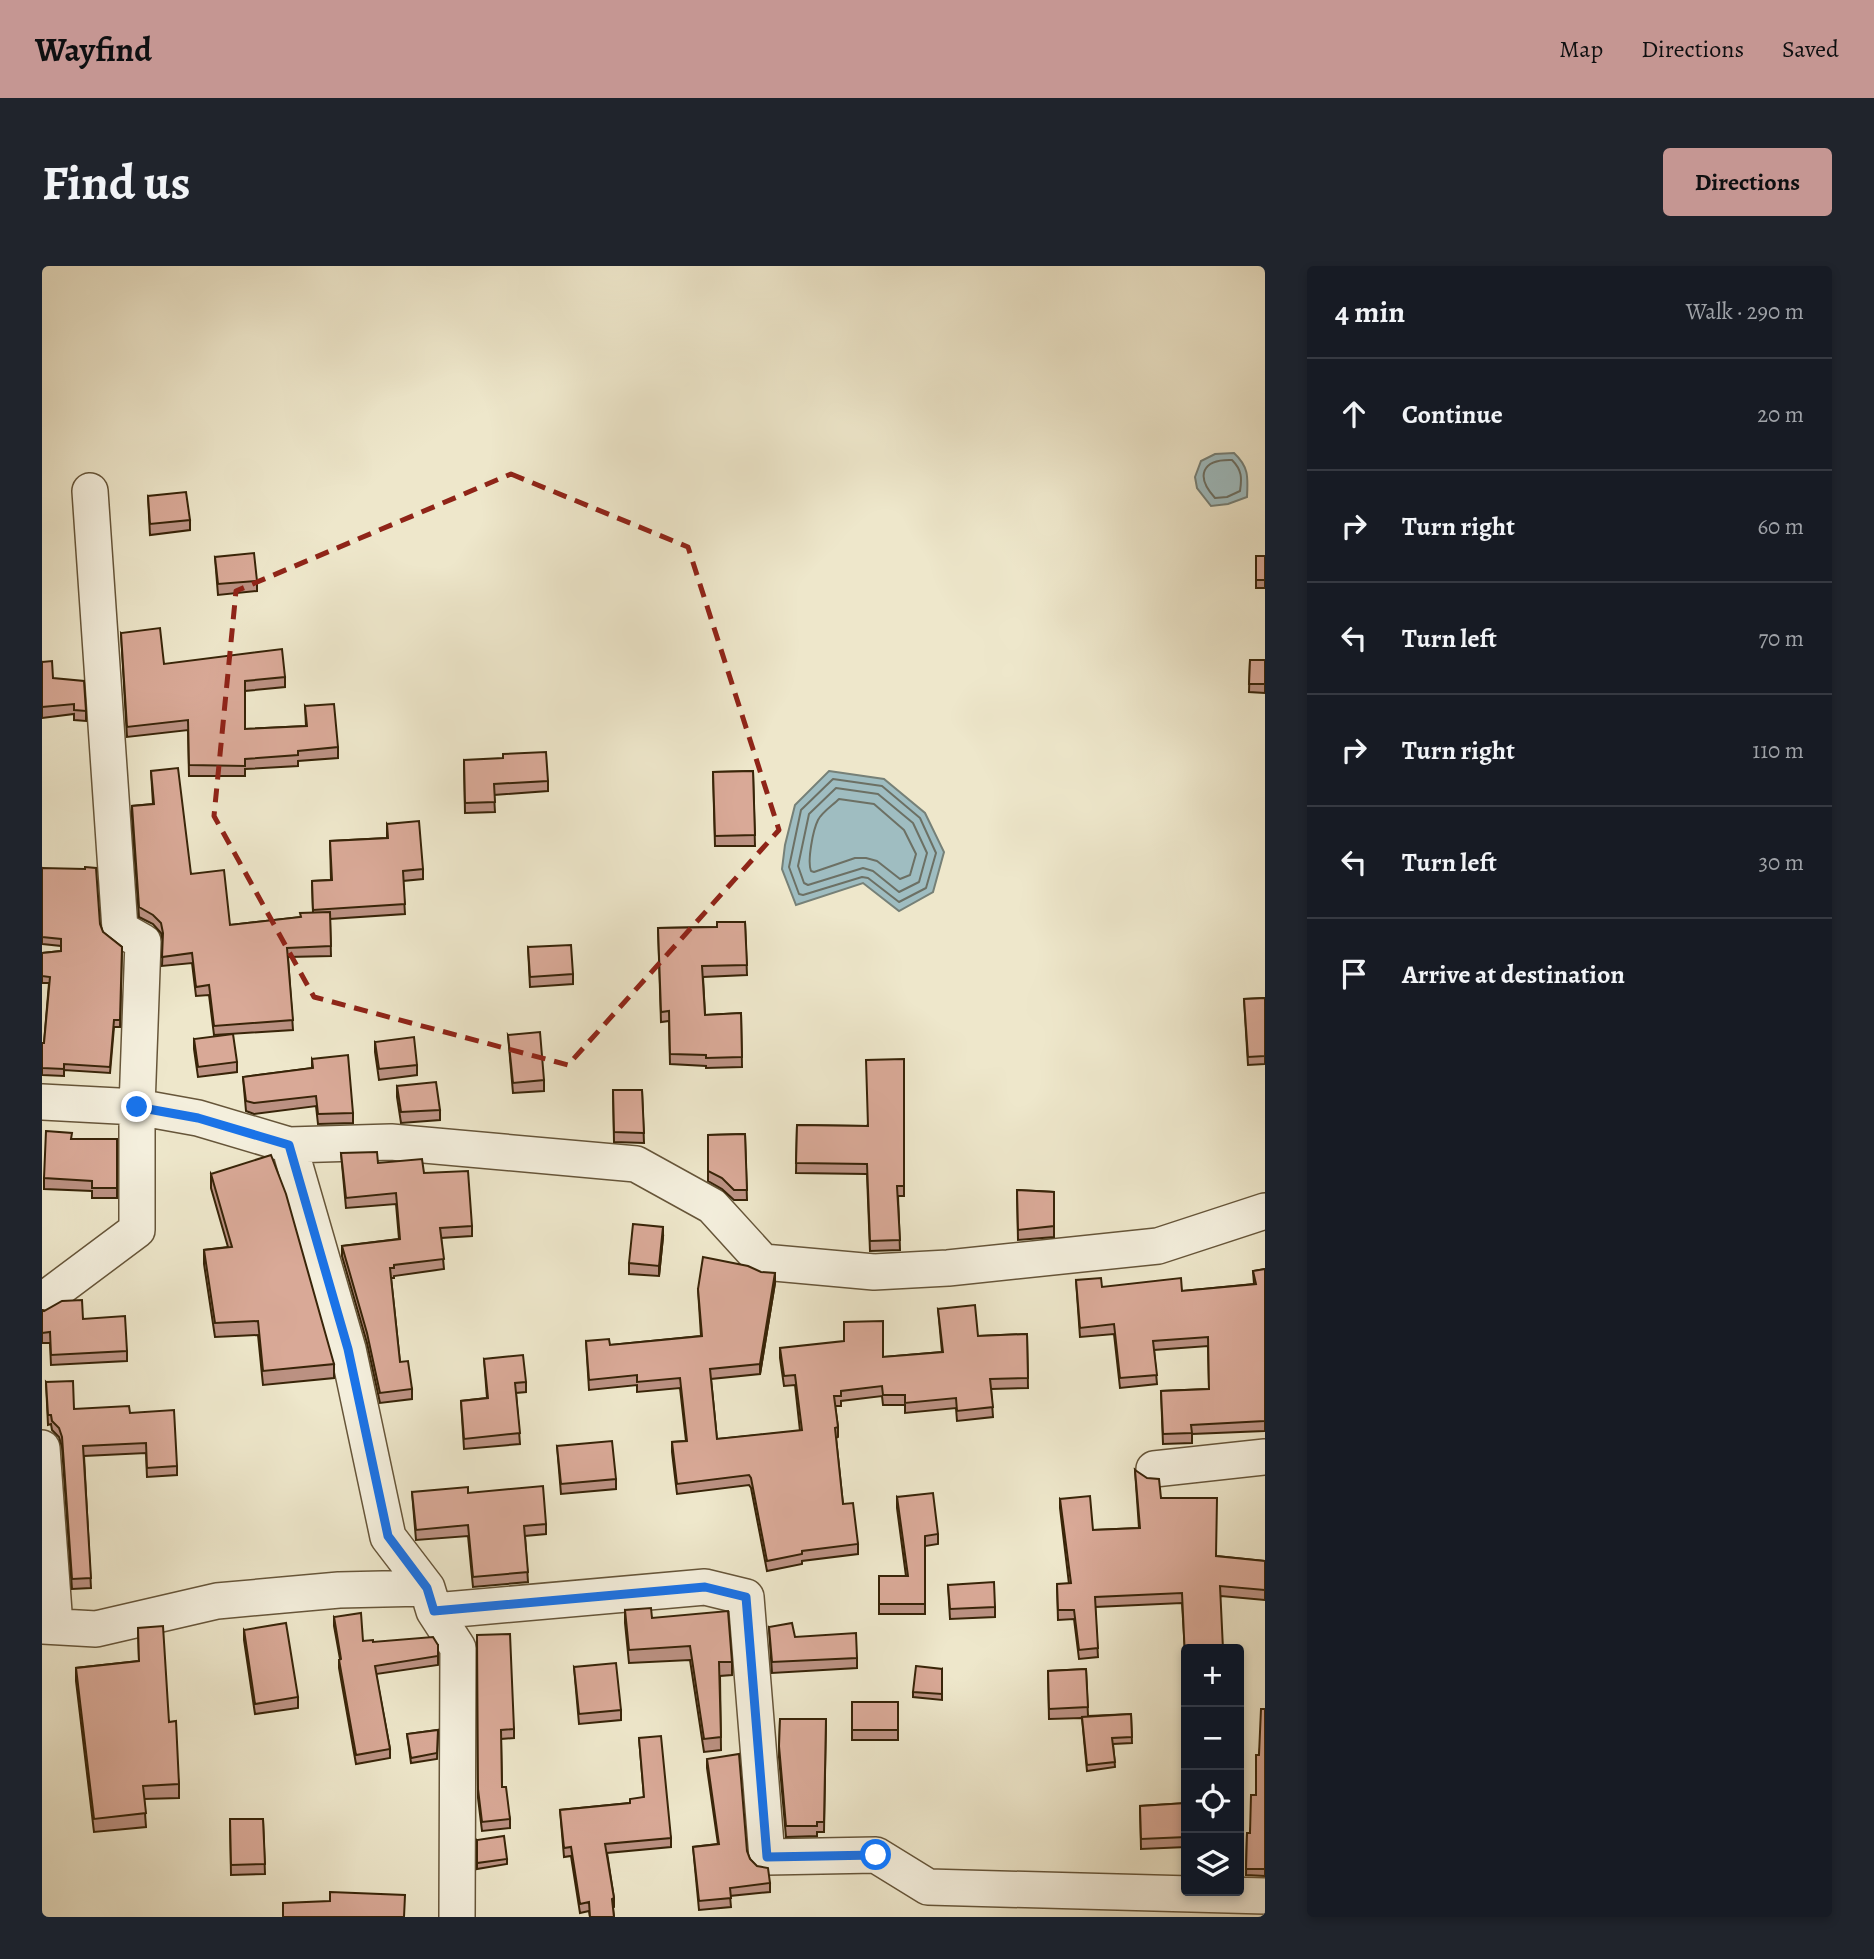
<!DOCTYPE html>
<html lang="en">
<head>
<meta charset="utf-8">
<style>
  :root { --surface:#171b24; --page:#20242c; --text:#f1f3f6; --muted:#9ea1a6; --line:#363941; --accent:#c59692 }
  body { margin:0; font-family:Alegreya,serif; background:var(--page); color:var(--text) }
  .controls { position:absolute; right:21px; bottom:21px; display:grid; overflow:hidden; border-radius:7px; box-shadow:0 4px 10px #0003 }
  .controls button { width:63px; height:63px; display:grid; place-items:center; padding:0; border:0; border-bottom:2px solid var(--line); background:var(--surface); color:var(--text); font:35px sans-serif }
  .stop { position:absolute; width:21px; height:21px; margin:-16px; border:5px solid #1a73e8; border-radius:50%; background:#fff }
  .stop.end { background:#1a73e8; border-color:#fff; box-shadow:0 2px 7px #0008 }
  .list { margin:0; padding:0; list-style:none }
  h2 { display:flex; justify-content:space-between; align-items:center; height:91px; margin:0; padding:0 28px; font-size:30px }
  h2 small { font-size:23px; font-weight:400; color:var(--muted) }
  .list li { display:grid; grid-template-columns:46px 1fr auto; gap:21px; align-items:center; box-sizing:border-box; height:112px; padding:0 28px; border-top:2px solid var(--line) }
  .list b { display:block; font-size:26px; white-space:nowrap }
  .list em { font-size:23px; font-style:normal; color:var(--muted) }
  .icon { flex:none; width:38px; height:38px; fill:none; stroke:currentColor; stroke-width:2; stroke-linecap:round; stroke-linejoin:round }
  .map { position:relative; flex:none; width:1223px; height:1651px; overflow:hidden; border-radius:7px }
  header { display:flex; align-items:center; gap:42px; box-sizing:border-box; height:98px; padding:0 35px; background:var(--accent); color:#111 }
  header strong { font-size:33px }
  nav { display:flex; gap:38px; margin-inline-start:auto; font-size:24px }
  .intro { display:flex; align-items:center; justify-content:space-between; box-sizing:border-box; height:168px; padding:0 42px }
  h1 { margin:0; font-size:49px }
  .button { padding:18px 32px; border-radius:7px; background:var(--accent); color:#111; font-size:24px; font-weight:700 }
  main { display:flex; gap:42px; padding:0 42px }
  aside { flex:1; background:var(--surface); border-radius:7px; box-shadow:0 4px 10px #0003 }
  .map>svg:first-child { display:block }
  .water { fill:#9fbdc1; stroke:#768077; stroke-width:2 }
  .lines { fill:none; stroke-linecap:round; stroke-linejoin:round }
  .shore { stroke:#6c7064; stroke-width:2 }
  .minor-casing { stroke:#665539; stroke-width:38 }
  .minor { stroke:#f4efdd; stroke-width:35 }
  .wall { fill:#bb9182; stroke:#382408; stroke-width:2 }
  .shaded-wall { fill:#98766a; stroke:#382408; stroke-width:2 }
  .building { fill:#d9a997; stroke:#382408; stroke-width:2 }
  .route { stroke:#1a73e8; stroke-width:9 }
  .marked { fill:none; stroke:#8f2418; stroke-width:5; stroke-dasharray:14 9; stroke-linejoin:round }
</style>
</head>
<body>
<header>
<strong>Wayfind</strong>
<nav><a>Map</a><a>Directions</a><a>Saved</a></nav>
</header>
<div class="intro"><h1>Find us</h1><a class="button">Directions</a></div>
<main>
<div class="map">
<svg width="1223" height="1651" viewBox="0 0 1223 1651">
  <rect width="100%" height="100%" fill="#eee7cb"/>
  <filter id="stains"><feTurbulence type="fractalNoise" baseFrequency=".00286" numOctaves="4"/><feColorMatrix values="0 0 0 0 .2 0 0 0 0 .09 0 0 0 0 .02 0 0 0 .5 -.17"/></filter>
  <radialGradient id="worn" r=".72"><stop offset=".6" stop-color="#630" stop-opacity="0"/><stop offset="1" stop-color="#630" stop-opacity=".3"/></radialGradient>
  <!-- water -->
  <path class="water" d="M1192,187C1207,201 1206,211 1205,231L1186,238L1169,240L1155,222L1153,211L1159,195L1173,188Z
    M787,505L842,513L883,547L902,586L891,626L857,645L821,617L754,639L740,603L743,579L753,539Z"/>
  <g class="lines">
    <!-- shore -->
    <path class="shore" d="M1190,194C1200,204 1200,212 1198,225L1185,231L1173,232C1153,210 1160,193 1190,194Z
      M791,513L840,520L878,552L894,587L884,622L857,636L826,612L820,611L761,629L757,628L747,601L759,544Z
      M794,522L836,528L871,557L885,587L877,616L857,626L831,605L821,602L766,619L762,617L756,600L767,548Z
      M797,533L832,538L862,564L874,588L868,609L858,613L835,595L824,592H813L772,606L769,605C765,595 771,564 776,554C780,546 791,539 797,533Z"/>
    <!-- minor casing -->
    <g class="minor-casing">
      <path id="minor" d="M0,836L95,841L156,852L247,879L349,876L594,898L670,940L721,996L832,1006L906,1002L1116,980L1223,945
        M247,879L306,1083L346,1271L385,1322L392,1345L416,1382L415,1651
        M0,1035L95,964V841L101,676L78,663L48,225
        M0,1182L13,1360
        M1112,1203L1223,1191
        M392,1345L663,1321L704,1331L725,1591L834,1589L886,1621L1223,1630
        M0,1360L54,1363L175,1335L297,1324L385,1322"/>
    </g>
    <!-- minor -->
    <use href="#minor" class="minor"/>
  </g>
  <!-- wall -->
  <path class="wall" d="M106,230L148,254V264L108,269Z
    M1214,290H1223V322H1214Z
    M173,291L215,315V325L176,329Z
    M79,367L122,398L243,411V421L203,425V463L264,460L263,440L296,481V492L256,495V500L203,503V510H147L146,464L85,471Z
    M1208,394H1223V427L1207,426Z
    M0,396L11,412L44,445V455L32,454V448L0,452Z
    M422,494L506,515V525L452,529L453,546L423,547Z
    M109,505L149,608L188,659L259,651L271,647L270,615L289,614L288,575L345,572V558L381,603V613L361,615L363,648L288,653L289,690L246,691L251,764L172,769L167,729L154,730L150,697L120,700L121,675L119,667L111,658L97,651L90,550V540L111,538Z
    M711,505L713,580H673L671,506Z
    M0,602L58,658L61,666L80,681L78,761H72L68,807L22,804V810L0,809V777H2L7,717H0V687L19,685V680L0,678Z
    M703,656L705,709L661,711L663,749L699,747L700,801L664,802V800L628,798L627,755L619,756L616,662L675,661Z
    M486,681L531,708V718L488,721Z
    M1223,732V798L1206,799L1202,733Z
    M466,769L502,814V825L471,827Z
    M152,773L195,796V806L156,811L152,783Z
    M333,776L375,799V809L337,814L333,786Z
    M270,793L311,847V857L276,858L274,840L212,848L204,845L201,811L270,802Z
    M862,793V930H856L858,984L828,985L825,908L754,907L755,859L825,860Z
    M355,820L398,844V854L359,857L355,831Z
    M571,824H600L602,877L572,876Z
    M703,868L705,934H692L680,923L666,915V869Z
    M29,873H75V932H50V925L2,923V912Z
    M299,887L336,897L382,907L430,960V970L399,972L402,1003L352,1010V1012H349L358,1096L370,1123V1133L338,1137L325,1077L300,990V980L357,973L354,938L304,942Z
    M169,908L292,1098V1112L221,1119L216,1069L173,1071L162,998V984L186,981L169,922Z
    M975,924L1012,926V971L976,974Z
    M621,971L617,1010L587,1008V997Z
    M1223,1003V1165L1150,1168V1177L1121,1178L1119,1125L1167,1123L1166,1080L1112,1084L1115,1118L1078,1122L1072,1068L1038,1071L1034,1014L1060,1021L1140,1025L1212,1018L1211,1005Z
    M733,1017L718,1108L669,1113L675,1173L758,1165L753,1119L742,1120L738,1092V1082L841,1091L900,1086L896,1043L936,1070L985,1068L986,1122L949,1123L951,1151L915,1155L914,1142L863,1147V1139H841L840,1130L799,1135V1140H793L796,1161V1171L794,1172L801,1238L816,1278V1288L760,1295V1298L725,1305L709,1222L707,1219L635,1228L630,1186V1176L644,1175L638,1122L595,1126V1119L547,1124L544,1075L568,1079L659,1070L656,1023Z
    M0,1044L41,1053L85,1085V1095L9,1099L8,1077H0Z
    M442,1093L484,1116V1126L474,1127L478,1178L422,1183L419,1135L445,1132Z
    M4,1116L32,1143L88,1147L135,1200V1209L105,1211L104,1187L42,1190L49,1322L30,1323L20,1181L17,1171L10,1164L9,1158L6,1159Z
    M515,1180L574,1213V1223L519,1228Z
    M1093,1204L1174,1290L1223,1295V1334L1179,1330L1144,1383V1401L1140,1337L1053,1341L1056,1391L1037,1393L1032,1353L1016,1354L1015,1318H1027L1018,1242V1233L1051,1264L1097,1262Z
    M370,1226L504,1258V1268L483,1270L486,1316L431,1321L426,1270L374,1274Z
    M855,1231L896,1268V1278L883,1280V1348H837V1310H864L855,1242Z
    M906,1319L953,1341V1351L908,1353Z
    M583,1344L610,1352L690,1396V1409L678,1410L679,1484L662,1486L648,1394L587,1397L583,1357Z
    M292,1351L321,1375L331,1376L396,1379V1399L334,1408L348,1483V1492L314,1498L297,1402V1394L298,1393L292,1360Z
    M727,1361L753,1371L815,1392V1402L730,1407Z
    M96,1362L127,1456L137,1518V1532L102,1533L104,1561L52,1566L34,1415V1402L97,1395Z
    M202,1364L256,1431V1442L213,1448L202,1374Z
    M435,1369L472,1463V1472L459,1473L460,1521L468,1553V1562L440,1565L436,1532Z
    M532,1401L579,1444V1454L537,1458Z
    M900,1403V1434L871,1431V1426Z
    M1044,1403L1046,1450L1089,1448L1090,1477L1071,1478L1073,1501L1045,1505L1040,1452L1007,1453L1006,1405Z
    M810,1436H856V1474H810Z
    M1223,1443V1610L1204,1609L1205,1567H1208L1214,1529L1217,1489Z
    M738,1453H784L782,1566H775V1570L744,1571L737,1491Z
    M396,1464L395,1493L369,1497L365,1468Z
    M597,1472L629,1572V1581L565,1587L572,1632V1641L571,1642L572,1651H548L547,1645L538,1647L529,1590L522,1591L518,1544L588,1537L602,1531Z
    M665,1493L708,1593L728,1617V1626L688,1630L689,1641L657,1644L651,1581L676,1578L665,1502Z
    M1144,1537V1581L1099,1583L1098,1540Z
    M188,1553H221L223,1608L189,1609Z
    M435,1574L465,1593V1598L435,1603Z"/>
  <!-- shaded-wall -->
  <path class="shaded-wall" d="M621,961V971L617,1010V1000Z
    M733,1007V1017L718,1108V1098Z"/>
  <!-- building -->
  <path class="building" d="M144,226L148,254L108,258L106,230Z
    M212,287L215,315L176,318L173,291Z
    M1214,290H1223V314H1214Z
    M118,362L122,398L240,383L243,411L203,415V463L265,460L263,440L292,438L296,481L256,485V489L203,493V500L147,499L146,454L85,461L79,367Z
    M1208,394H1223V418H1207Z
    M10,395L11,412L42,415L44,445L32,444V438L0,441V396Z
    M504,486L506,515L452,518L453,536L423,537L422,494L461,492V488Z
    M136,502L149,608L182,604L188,659L259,651L258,647L288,646L289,680L245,682L251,754L172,760L167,719L154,721L150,687L120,691L121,667L119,657L111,649L97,641L90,540L112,538L109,505Z
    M711,505L713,569L673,570L671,506Z
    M377,555L381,603L361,605L363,638L271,644L270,615L290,614L288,575L346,572L345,558Z
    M43,601L54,602L58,658L61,666L80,681L78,754H72L68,801L22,798V803L0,802V777H2L8,711L0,710V687L19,685V673L0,671V602L43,603Z
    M675,656H703L705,699L660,700L663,749L699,747L700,791L664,792V789L628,788L627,745L619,746L616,662L675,661Z
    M529,679L531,708L488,711L486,681Z
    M1223,732V790L1206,791L1202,733Z
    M498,766L502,814L471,817L466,769Z
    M191,768L195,796L156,801L152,773Z
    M372,771L375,799L337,803L333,776Z
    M306,789L311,847L276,848L274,830L212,837L204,835L201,811L271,802L270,793Z
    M862,793V920H855L858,974L828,975L825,898L754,897L755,859L826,860L824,794Z
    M394,816L398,844L359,846L355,820Z
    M571,824H600L602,867L572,866Z
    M4,865L30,867L29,873H75V922H50V915L2,912Z
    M703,868L705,924H692L680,912L666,905V869Z
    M335,886L336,897L380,893L382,907L426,905L430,960L398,962L402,993L352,999V1002H348L358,1096L366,1095L370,1123L338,1127L325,1067L300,980L358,973L354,927L304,932L299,887Z
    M229,889L244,928L292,1098L221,1105L216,1055L173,1057L162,984L190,981L169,908Z
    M975,924L1012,926V960L976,964Z
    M591,958L621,961L617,1000L587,997Z
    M661,991L706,1000L719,1006L733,1007L718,1098L668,1103L675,1173L760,1164L753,1109L742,1110L738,1082L802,1075V1056L841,1055V1091L901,1086L896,1043L933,1039L936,1070L985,1068L986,1112L948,1113L951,1141L915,1145L914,1132L863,1137V1129H841L840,1120L799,1125V1130H792L796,1161L793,1162L801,1238L811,1237L816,1278L760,1285V1288L725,1295L709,1212L707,1209L635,1218L630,1176L645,1175L638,1112L595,1116V1109L547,1114L544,1075L567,1073L568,1079L660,1070L656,1023Z
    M1223,1003V1155L1149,1159L1150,1167L1121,1168L1119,1125L1167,1123L1166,1071L1111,1075L1115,1109L1078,1112L1072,1058L1038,1062L1034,1014L1059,1012L1060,1021L1139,1012L1140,1025L1214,1018L1211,1005Z
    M40,1034L41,1053L83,1050L85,1085L9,1089L8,1066L0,1067V1044L2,1045L20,1035Z
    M481,1089L484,1116L473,1117L478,1167L422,1173L419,1135L446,1132L442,1093Z
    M31,1115L32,1143L87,1140L88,1147L132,1144L135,1200L105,1202L104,1177L41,1180L49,1312L30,1313L20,1171L17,1162L10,1155L9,1149H6L4,1116Z
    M570,1175L574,1213L519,1218L515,1180Z
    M1093,1204L1105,1212L1117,1213L1119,1232H1175L1174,1290L1223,1295V1324L1178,1320L1181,1383H1144L1143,1392L1140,1327L1053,1331L1056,1382L1037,1384L1032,1344H1016L1015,1318L1029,1317L1018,1233L1048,1230L1051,1264L1098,1262Z
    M501,1220L504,1258L482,1260L486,1306L431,1311L426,1259L374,1264L370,1226L426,1221V1227Z
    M891,1227L896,1268L883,1270V1338H837V1310H866L855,1231Z
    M952,1316L953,1341L908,1343L906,1319Z
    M609,1342L610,1352L686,1345L690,1396H677L679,1471L662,1473L648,1380L587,1384L583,1344Z
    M319,1347L321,1375L331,1374V1376L391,1371L396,1379V1390L333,1400L348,1483L314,1489L297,1394L299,1393L292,1351Z
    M244,1357L256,1431L213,1438L202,1364Z
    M750,1357L753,1371L814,1367L815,1392L730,1396L727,1361Z
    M121,1360L127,1456L134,1455L137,1518L101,1520L104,1547L52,1553L34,1402L97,1395L96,1362Z
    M468,1368L472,1463L459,1464L460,1521H464L468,1553L440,1556L436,1523L435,1369Z
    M574,1397L579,1444L537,1448L532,1401Z
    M874,1400L900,1403V1428L871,1426Z
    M1044,1403L1046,1441L1007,1443L1006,1405Z
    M810,1436H856V1464H810Z
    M1219,1443H1223V1603H1204L1205,1567H1208L1209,1529H1214V1489H1217Z
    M1089,1448L1090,1471L1070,1472L1073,1496L1045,1499L1040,1451Z
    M738,1453H784L782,1556H775V1560H744L737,1480Z
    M396,1464L395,1487L369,1492L365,1468Z
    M619,1470L629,1572L563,1578L572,1632L570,1633L572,1651H548L547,1636L538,1638L529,1581L522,1582L518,1544L588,1537V1533L602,1531L597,1472Z
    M697,1488L705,1585L708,1593L715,1600L726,1602L728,1617L688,1622L689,1632L657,1635L651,1581L677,1578L665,1493Z
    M1144,1537V1571L1099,1573L1098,1540Z
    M188,1553H221L223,1598L189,1599Z
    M462,1570L465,1593L435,1597V1574Z
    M288,1626L363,1629L362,1651H241V1637L288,1635Z"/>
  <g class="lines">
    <!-- route -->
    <path class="route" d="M95,841L156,852L247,879L306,1083L346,1270L385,1322L392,1345L663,1321L704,1331L725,1591L834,1589"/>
  </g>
  <!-- marked area -->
  <path class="marked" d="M469,208L646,281L737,564L526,799L272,731L172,550L194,325Z"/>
  <rect width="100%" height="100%" filter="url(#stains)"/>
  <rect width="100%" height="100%" fill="url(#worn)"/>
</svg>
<div class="controls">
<button>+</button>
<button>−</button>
<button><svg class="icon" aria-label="locate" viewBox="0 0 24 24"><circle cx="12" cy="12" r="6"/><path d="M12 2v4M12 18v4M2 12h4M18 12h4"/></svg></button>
<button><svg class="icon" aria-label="layers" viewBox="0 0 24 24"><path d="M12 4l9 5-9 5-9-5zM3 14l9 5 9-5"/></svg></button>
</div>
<div class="stop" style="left:834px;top:1589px"></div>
<div class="stop end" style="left:95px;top:841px"></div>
</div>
<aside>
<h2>4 min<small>Walk · 290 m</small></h2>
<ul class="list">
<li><svg class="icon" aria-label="ahead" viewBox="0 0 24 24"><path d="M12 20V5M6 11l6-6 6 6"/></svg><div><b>Continue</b></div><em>20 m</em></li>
<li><svg class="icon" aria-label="right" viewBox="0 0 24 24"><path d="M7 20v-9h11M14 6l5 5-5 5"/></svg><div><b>Turn right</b></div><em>60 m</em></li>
<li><svg class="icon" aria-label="left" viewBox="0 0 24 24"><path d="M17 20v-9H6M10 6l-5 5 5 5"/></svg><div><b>Turn left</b></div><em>70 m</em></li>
<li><svg class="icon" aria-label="right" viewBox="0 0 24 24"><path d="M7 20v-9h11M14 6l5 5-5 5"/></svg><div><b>Turn right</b></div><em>110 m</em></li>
<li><svg class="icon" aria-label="left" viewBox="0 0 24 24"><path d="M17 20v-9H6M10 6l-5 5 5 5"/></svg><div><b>Turn left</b></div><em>30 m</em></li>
<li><svg class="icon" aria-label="arrive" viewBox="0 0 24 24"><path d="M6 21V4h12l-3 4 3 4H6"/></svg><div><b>Arrive at destination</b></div></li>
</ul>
</aside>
</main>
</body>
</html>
